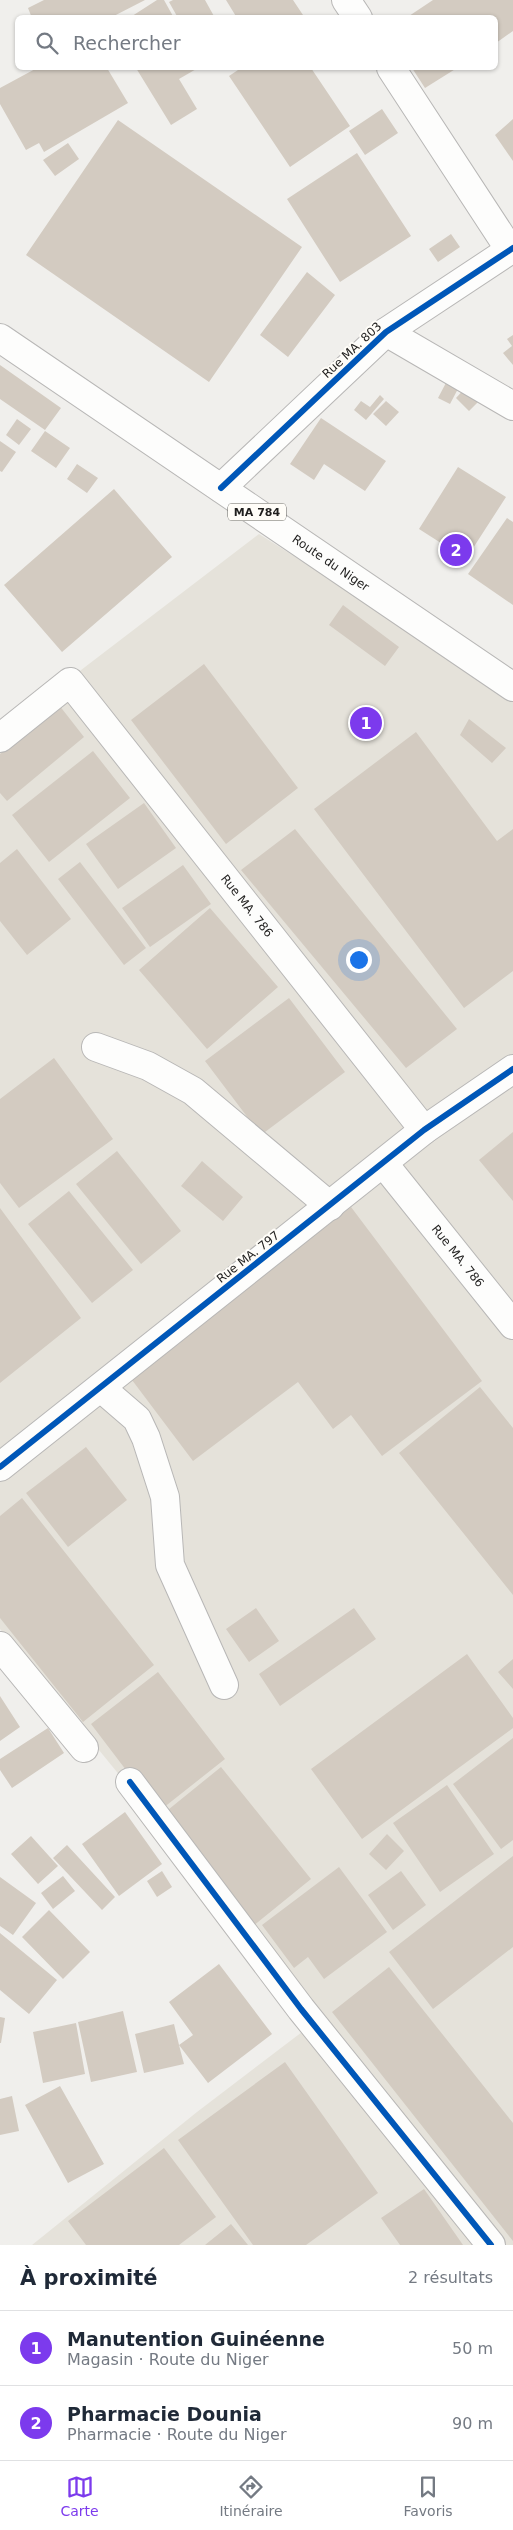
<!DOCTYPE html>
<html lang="fr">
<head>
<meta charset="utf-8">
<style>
  :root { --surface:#fff; --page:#f6f6f7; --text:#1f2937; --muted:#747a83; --line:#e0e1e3; --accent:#7c3aed }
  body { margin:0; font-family:"DejaVu Sans",sans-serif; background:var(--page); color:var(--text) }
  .you { position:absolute; left:358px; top:959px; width:18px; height:18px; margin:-12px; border:4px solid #fff; border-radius:50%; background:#1a73e8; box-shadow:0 0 0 8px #1a73e833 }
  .badge { display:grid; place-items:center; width:32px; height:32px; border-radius:50%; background:var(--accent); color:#fff; font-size:16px; font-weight:700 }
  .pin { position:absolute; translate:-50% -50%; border:2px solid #fff; box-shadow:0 1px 5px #0006 }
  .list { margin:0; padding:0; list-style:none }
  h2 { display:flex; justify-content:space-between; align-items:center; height:65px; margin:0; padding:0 20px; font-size:21px }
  h2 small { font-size:16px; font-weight:400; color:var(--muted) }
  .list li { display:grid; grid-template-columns:32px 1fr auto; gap:15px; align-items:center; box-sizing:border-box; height:75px; padding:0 20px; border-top:1px solid var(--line) }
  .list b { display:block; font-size:19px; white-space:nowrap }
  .list p { margin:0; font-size:16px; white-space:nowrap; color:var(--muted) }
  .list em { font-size:16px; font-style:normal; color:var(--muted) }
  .icon { flex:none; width:28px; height:28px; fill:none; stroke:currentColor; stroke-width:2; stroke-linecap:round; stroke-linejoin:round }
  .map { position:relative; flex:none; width:513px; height:2245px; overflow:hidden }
  .search { position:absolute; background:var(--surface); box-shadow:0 1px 4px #0004; left:15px; right:15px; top:15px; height:55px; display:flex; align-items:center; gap:12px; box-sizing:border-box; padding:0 18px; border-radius:8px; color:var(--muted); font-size:19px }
  .sheet { height:215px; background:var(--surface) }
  nav { display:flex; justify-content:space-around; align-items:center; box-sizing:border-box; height:70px; border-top:1px solid var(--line); background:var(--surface); font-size:14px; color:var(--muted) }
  nav a { display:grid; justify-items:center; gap:2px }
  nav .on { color:var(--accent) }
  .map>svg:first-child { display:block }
  .built { fill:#e5e2da }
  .building { fill:#d3cbc1 }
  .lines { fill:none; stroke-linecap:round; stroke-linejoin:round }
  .minor-casing { stroke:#b8b7b6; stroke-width:30 }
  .major-casing { stroke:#b8b7b6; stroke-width:30 }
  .minor { stroke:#fdfdfc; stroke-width:28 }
  .major { stroke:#fdfdfc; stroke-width:28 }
  .cycleway-casing { stroke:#fffdf8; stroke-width:9 }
  .cycleway { stroke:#0057b8; stroke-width:6 }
  .labels { text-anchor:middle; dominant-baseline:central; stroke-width:4; stroke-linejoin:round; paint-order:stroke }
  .shield { fill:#fffdf8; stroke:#63625f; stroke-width:1 }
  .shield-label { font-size:11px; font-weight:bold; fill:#201f1e }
  .street-label { font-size:12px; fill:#201f1e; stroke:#fffdf8 }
</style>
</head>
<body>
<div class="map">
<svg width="513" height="2245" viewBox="0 0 513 2245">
  <rect width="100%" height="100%" fill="#f0efec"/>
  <!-- built -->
  <path class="built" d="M259,534L513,695V2245H32L197,2112L302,2032L121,1777L0,1629V732Z"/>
  <!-- building -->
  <path class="building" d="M44,0H145L110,18H32L28,8Z
    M157,0H164L174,18H129Z
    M173,0H205L215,18H178L169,2Z
    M226,0H293L303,15L299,18H237Z
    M433,0H513V31L496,43V18H406Z
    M37,68H107L128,103L44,152L39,143L26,150L0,104V88Z
    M136,68H198L179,79L197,109L171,125Z
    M241,68H311L350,126L290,167L229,76Z
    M412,68H457L425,88Z
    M382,109L398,133L365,155L349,131Z
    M513,119V161L495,135Z
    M118,120L302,247L209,382L26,255Z
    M68,143L79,159L55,176L43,160Z
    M357,153L411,236L340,282L287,199Z
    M451,234L460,247L438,262L429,249Z
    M307,272L335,295L288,357L260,335Z
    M513,335V365L503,353L512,346L507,339Z
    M0,365L61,408L45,430L0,399Z
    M448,379L460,385L450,404L438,398Z
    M469,384L483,397L469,411L456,398Z
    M380,395L384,399L366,420L354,410L361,401L370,407Z
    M386,401L399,412L386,426L373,414Z
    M321,418L386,461L365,491L324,464L314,480L290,464Z
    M17,419L31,429L19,445L6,435Z
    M45,431L70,448L56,468L31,451Z
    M0,441L16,452L2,472L0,471Z
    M77,464L98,478L87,493L67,479Z
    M458,467L506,497L466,559L419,529Z
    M114,489L172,557L62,652L4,585Z
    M507,518L513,522V605L468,574Z
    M343,605L399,647L385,666L329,625Z
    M204,664L298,788L226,844L131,720Z
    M59,705L84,737L7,801L0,793V754Z
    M469,719L506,748L492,763L460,735Z
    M416,732L497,841L513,829V971L464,1008L314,809Z
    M93,751L130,798L49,862L12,815Z
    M144,803L176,848L118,889L86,844Z
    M295,829L457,1029L406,1068L241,870Z
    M17,849L71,919L27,955L0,921V863Z
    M80,862L146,948L124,965L58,879Z
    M183,865L211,904L150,947L122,908Z
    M210,908L278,987L207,1049L139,970Z
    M289,998L345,1072L261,1135L205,1061Z
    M54,1058L113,1139L19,1208L0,1183V1099Z
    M513,1132V1201L479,1160Z
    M117,1151L181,1231L141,1264L76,1184Z
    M202,1161L243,1197L223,1221L181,1186Z
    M69,1191L133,1270L92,1303L28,1224Z
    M351,1207L482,1381L382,1456L351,1415L333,1429L298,1382L193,1461L129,1376Z
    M0,1208L81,1318L0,1383Z
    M480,1387L513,1428V1595L399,1453Z
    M86,1447L127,1500L68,1547L26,1493Z
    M22,1498L154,1665L83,1722L0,1618V1516Z
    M256,1608L279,1641L249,1662L226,1629Z
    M354,1608L376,1639L280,1706L259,1674Z
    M467,1654L513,1718V1728L362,1839L311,1769Z
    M513,1659V1689L498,1672Z
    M158,1672L225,1759L158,1812L91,1724Z
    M0,1696L20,1727L0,1741Z
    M48,1728L64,1753L12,1788L0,1770V1759Z
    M513,1738V1840L501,1849L453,1784Z
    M221,1767L311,1879L248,1930L158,1818Z
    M447,1785L494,1854L440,1892L393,1823Z
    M125,1812L162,1864L119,1896L82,1844Z
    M387,1834L404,1851L386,1870L369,1854Z
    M31,1836L58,1866L38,1884L11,1854Z
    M67,1845L115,1897L102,1910L53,1858Z
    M513,1856V1947L433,2009L389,1952Z
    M339,1867L387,1932L324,1979L308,1957L294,1968L262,1925Z
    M162,1871L172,1887L157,1897L147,1881Z
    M401,1871L426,1905L393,1930L368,1895Z
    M63,1876L75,1891L53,1909L41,1893Z
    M0,1877L36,1903L13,1935L0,1926Z
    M49,1910L90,1952L63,1979L22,1937Z
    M0,1933L57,1980L29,2014L0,1990Z
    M219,1964L272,2034L208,2083L179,2045L184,2064L144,2073L135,2034L174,2024L179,2045L193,2035L169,2002Z
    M389,1967L513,2123V2241L332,2012Z
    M123,2011L137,2072L91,2082L78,2022Z
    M0,2017L5,2018L1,2043H0Z
    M76,2023L85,2074L43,2083L33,2032Z
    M285,2062L378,2193L306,2245H253L178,2140Z
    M60,2086L104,2164L68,2183L25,2105Z
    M12,2096L19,2131L0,2135V2099Z
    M164,2148L216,2217L179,2245H86L68,2221Z
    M424,2189L463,2245H400L381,2218Z
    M231,2224L248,2245H205Z"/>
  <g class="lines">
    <!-- minor casing -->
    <g class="minor-casing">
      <g id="minor">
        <path d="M346,0L358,18"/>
        <path d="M391,68L510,250"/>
        <path d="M386,332L513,406"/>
        <path d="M221,488L386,332L513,248"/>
        <path id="s1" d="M0,738L70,682L424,1130"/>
        <path d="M96,1047L148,1066L193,1091L330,1206"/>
        <path id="s2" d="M384,1164L513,1325"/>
        <path d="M101,1388L137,1419L146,1438L165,1497L170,1565L224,1685"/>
        <path d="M0,1467L424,1130L513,1069"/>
        <path d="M0,1646L84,1748"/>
        <path d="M130,1782L301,2009L491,2245"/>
      </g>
    </g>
    <!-- major casing -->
    <g class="major-casing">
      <g id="major">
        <path id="s3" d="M0,338L513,687"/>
      </g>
    </g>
    <!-- minor -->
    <use href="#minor" class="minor"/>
    <!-- major -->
    <use href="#major" class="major"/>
    <!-- cycleway casing -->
    <g class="cycleway-casing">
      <path id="cycleway" d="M221,488L386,332L513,248
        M0,1467L424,1130L513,1069
        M130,1782L301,2009L491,2245"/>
    </g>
    <!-- cycleway -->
    <use href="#cycleway" class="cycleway"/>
  </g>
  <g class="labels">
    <!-- shield labels -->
    <rect class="shield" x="228" y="503.5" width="58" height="17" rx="4"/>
    <g class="shield-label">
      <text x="257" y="512">MA 784</text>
    </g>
    <!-- street labels -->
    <g class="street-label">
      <text transform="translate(352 350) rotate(-43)">Rue MA. 803</text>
      <text stroke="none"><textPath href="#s3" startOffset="400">Route du Niger</textPath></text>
      <text stroke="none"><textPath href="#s1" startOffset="375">Rue MA. 786</textPath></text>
      <text stroke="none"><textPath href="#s2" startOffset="118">Rue MA. 786</textPath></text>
      <text transform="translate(248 1257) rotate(-38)">Rue MA. 797</text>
    </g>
  </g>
</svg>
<div class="you"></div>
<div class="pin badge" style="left:366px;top:723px">1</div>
<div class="pin badge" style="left:456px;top:550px">2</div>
<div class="search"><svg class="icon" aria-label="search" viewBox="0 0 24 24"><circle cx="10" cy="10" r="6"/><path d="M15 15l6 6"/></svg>Rechercher</div>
</div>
<section class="sheet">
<h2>À proximité<small>2 résultats</small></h2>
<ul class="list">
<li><span class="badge">1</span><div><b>Manutention Guinéenne</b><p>Magasin · Route du Niger</p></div><em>50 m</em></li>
<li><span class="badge">2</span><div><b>Pharmacie Dounia</b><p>Pharmacie · Route du Niger</p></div><em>90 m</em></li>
</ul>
</section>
<nav>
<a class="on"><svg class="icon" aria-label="map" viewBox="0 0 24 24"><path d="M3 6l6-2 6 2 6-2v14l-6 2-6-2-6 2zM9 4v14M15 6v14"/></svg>Carte</a>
<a><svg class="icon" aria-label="directions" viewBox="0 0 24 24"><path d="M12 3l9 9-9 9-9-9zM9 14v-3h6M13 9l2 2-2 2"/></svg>Itinéraire</a>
<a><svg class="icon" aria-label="saved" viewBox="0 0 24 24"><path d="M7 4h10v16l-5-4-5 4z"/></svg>Favoris</a>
</nav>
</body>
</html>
